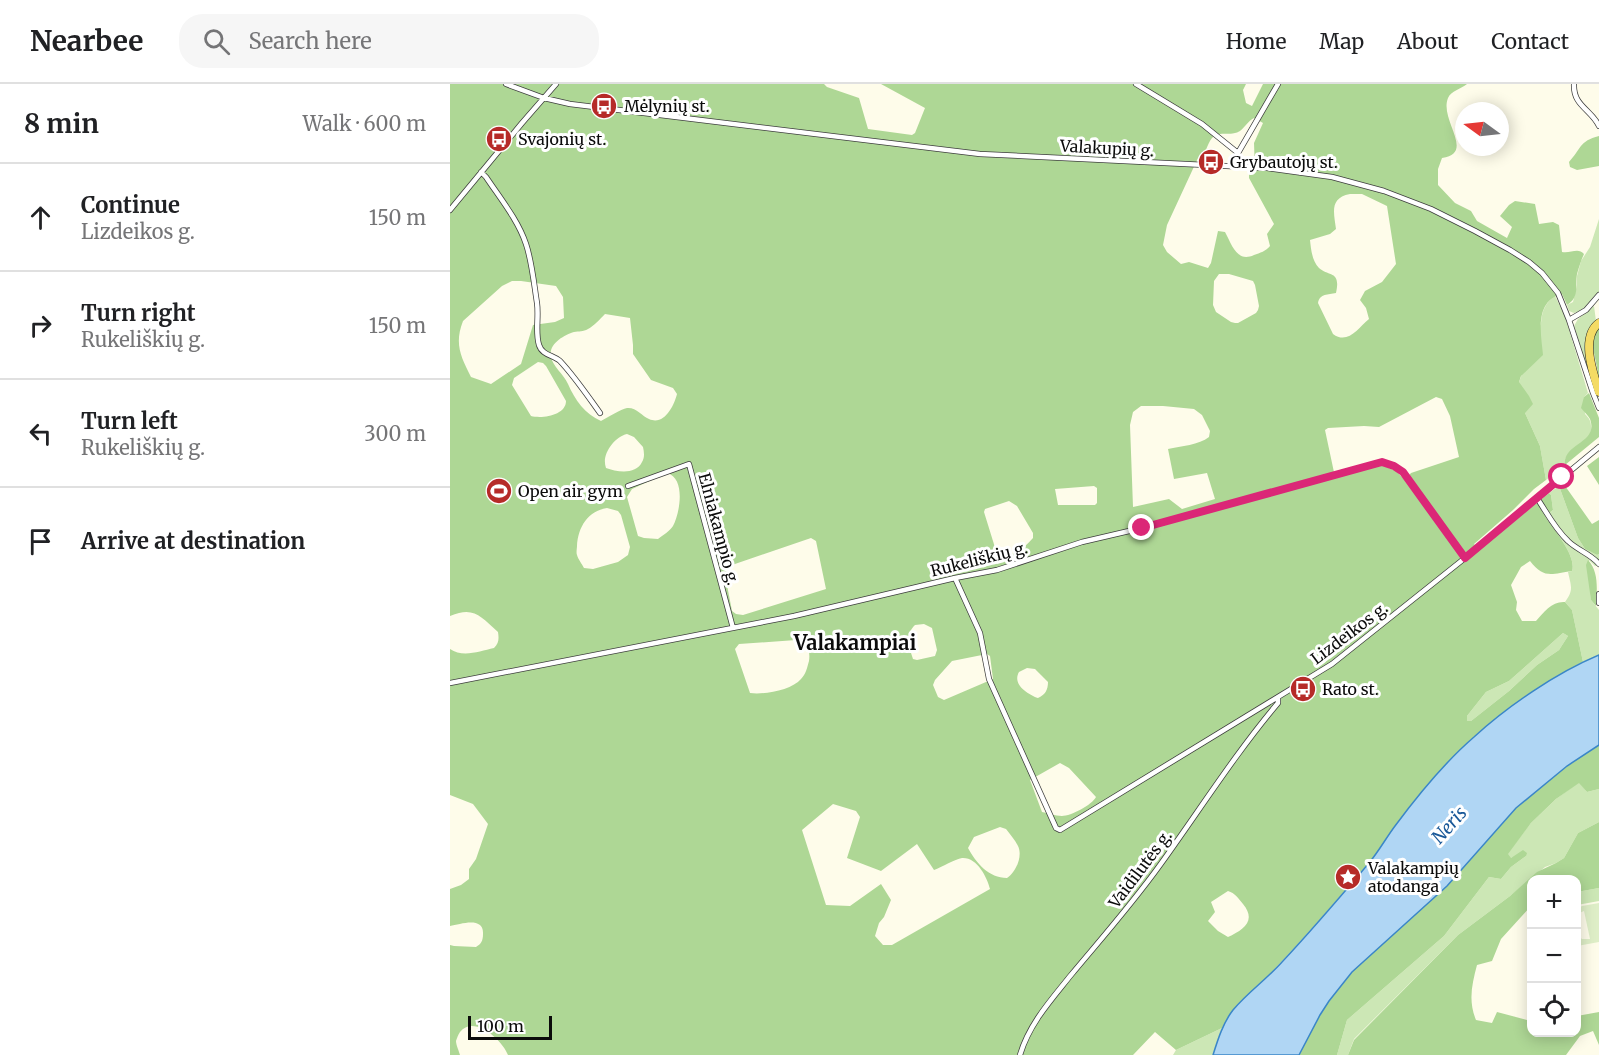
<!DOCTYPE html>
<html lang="en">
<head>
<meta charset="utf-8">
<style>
  :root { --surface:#fff; --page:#f6f6f6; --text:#202124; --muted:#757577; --line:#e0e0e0 }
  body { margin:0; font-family:Merriweather,serif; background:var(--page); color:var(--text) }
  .controls { position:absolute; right:18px; bottom:18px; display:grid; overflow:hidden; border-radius:12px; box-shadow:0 3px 15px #0003 }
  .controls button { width:54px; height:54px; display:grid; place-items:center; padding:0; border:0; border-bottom:2px solid var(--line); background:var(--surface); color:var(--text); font:30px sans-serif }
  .compass { position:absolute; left:1005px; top:18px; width:54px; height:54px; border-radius:50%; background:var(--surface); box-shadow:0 3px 15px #0003; rotate:285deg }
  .scale { position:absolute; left:18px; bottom:15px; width:84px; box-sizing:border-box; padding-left:6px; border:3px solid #0b0b0b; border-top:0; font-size:16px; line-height:21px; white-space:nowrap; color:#0b0b0b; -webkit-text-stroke:4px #fff; paint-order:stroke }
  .stop { position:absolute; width:18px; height:18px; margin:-14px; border:4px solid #db2777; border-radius:50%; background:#fff }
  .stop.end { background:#db2777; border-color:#fff; box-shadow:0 2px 6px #0008 }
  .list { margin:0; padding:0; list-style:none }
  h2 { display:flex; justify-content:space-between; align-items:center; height:78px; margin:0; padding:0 24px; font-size:26px }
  h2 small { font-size:20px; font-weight:400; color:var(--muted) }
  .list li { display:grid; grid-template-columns:39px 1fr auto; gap:18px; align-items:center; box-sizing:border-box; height:108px; padding:0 24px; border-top:2px solid var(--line) }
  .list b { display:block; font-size:22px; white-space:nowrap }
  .list p { margin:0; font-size:20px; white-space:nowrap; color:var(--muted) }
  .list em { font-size:20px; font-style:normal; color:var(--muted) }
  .icon { flex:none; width:33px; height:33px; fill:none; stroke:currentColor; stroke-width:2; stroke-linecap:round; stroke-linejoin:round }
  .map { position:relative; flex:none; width:1149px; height:971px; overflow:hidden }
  header { display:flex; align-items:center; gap:36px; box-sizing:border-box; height:84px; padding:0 30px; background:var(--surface); border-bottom:2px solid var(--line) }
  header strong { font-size:28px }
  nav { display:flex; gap:33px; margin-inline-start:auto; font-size:21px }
  .search { width:420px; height:54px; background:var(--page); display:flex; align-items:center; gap:15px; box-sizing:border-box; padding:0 21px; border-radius:24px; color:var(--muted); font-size:22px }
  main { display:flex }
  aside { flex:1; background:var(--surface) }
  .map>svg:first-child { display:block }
  .green { fill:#cce7b5 }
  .forest { fill:#aed795; fill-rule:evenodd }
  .pitch { fill:#deeec7 }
  .water { fill:#b0d6f4; stroke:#3a86c8; stroke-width:1.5 }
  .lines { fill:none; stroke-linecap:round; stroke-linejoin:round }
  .minor-casing { stroke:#3e3e3e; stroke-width:6 }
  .primary-casing { stroke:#1c1c1c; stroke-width:9 }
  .minor { stroke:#fff; stroke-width:4.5 }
  .primary { stroke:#f4db64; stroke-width:8 }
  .route { stroke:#db2777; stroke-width:8 }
  .labels { text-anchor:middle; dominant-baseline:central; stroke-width:6; stroke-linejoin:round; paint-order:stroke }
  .poi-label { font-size:16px; fill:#0b0b0b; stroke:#fff; text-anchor:start }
  .street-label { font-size:16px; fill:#0b0b0b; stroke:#fff }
  .water-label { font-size:18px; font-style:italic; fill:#195898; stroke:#fff }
  .quarter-label { font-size:20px; font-weight:bold; fill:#0b0b0b; stroke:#fff }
</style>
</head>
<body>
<header>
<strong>Nearbee</strong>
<div class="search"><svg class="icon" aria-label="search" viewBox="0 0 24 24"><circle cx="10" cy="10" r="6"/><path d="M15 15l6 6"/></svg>Search here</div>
<nav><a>Home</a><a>Map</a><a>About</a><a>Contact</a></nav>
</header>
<main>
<aside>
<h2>8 min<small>Walk · 600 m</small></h2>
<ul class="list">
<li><svg class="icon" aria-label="ahead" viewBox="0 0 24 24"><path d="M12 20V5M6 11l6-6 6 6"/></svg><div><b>Continue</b><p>Lizdeikos g.</p></div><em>150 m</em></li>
<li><svg class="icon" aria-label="right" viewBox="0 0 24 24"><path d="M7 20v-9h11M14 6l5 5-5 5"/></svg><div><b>Turn right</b><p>Rukeliškių g.</p></div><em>150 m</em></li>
<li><svg class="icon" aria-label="left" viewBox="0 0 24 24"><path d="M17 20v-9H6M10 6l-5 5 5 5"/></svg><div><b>Turn left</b><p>Rukeliškių g.</p></div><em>300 m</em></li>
<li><svg class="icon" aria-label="arrive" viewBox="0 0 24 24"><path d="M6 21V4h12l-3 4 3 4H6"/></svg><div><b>Arrive at destination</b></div></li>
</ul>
</aside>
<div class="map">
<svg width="1149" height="971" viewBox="0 0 1149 971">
  <rect width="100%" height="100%" fill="#fefcea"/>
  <!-- green -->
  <path class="green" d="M1149,135V208L1136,225L1124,229L1119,227L1117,221L1123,218L1127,201V192L1131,177L1140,163Z
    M1105,212L1115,232L1138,309L1134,313L1135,330C1139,334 1141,337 1141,343C1143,362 1113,362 1115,381L1096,396L1090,362L1075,329L1069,298L1091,239C1092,227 1095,219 1105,212Z
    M1144,222L1146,237C1140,242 1137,247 1136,255L1140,293L1124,242L1128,235Z
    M1109,402L1128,454L1135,465L1147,471L1149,470V481L1145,482L1139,476L1141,516L1149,526V571L1133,578L1122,526L1115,518C1124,506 1121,502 1118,488L1122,487C1127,472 1104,446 1095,432L1103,426L1101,411L1099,409Z
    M1113,549L1118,552L1109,566L1087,581L1059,607L1021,637H1017V632L1036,608L1059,597Z
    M1129,698L1137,708L1149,705V738L1128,749L1114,774L1106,779L1095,783L1060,812L1008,851L904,955L898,971H887L897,936L994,852L1039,793L1051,795L1061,783L1076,772L1060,774L1057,770L1081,739L1106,715Z
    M1149,804V817L1127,821V808Z
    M772,944L763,971H723L726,966Z"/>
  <!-- forest -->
  <path class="forest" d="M0,0H374L377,3L409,14L418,45L462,51L465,49L475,24L431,0H796L793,6L796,19L802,22L813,0H1017C1011,5 1001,7 998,14C989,36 1026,69 992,74L988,85V101L1005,119L1021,127L1027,137L1057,154L1062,143L1050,132L1059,121L1065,117L1085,120L1089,140L1103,138L1109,141L1112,168C1120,170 1128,163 1134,170C1131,176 1129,183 1127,190C1125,202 1130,213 1117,221L1112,210C1084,217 1091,250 1093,271L1071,292L1069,298L1079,312L1083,320L1075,329L1090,362L1096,396L1084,405L1063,426L1024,460L1029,466L1099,409L1101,411L1103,426L1095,432C1104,446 1127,472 1122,487C1101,490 1094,495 1080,477L1071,483L1061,501L1067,518L1066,526L1072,537H1086C1094,528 1102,517 1115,518L1122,526L1133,578C1091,601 1050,628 1015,661C994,681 970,710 952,733C941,747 932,763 920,777C874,832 827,884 777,935L772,944L726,966L705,948L683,971H58C53,957 24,930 10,948C8,951 7,954 6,957C6,961 9,967 10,971H0V861L4,862L26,863C31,860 33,857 33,850C34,832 11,840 0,842V805L11,801L19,795V785L26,775L38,740L23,720L0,711V565C13,574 30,567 44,564C49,559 49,555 48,548C30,532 24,522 0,532ZM804,34L813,39L804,59L805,88L799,90V94L824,140L817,150L820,162C816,167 810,169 804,171C787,179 782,161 775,148L768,147L761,179L758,184L739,178L731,180L717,168L713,161L717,141L748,74C758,67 756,62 762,54C770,46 781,53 790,47C795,43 798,37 804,34ZM900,110H912L937,122L946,180L932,198L915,207L910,216L916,224L919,235C908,244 898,261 883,250L868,219C870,209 878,211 886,209C891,186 879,193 869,184C862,177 861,165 860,156L880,150L886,145C884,129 879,114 900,110ZM769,190H779L803,197L805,201L809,222L808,226L806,229L788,239H785L781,238L766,228L763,221L764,197ZM62,197H71L106,202L113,213L114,234L105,238L83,241L71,280L41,300L21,293C11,273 4,260 13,237L52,202ZM155,230L180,234L183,261V270L201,296L223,304L227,310C224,322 214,342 199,335C192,332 186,323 177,324C171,325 157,334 151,337C135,330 125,316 118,300C114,291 102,281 101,273C98,260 114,251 124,248C129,247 133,248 138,245C144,242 150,235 155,230ZM88,278L93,279L96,282L116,317C116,331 93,335 81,332L62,301L64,294ZM986,313L992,315L1000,332L1009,373L961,389L955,396L946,387L932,381L885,393L875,346L878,344L914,342L929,343ZM691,322H713L744,325L752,331L760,347L759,353C749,361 731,362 718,365L724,395L757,389L765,415L732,425L719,415L683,423L680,341L683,328ZM177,350L184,353L193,363C194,368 195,373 192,378C186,391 167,388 156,384C151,371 164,353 177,350ZM217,389C236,394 230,429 223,442C220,447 213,451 208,455L194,454L188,452L177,413L182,405ZM644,402L647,404V419L645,421H608L605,405ZM559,417L567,422L583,449V454C574,464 561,476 547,470L534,428L535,425ZM157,424L168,427L171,431L180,463L178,471L168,478L143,485L134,484C132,480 128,475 127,471C126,469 127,464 127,462C128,443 138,427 157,424ZM361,454L366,457L376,505L293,531L286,530L282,527L276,496L278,486L282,481ZM474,540L482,544L487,566L485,572L467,576L463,575C459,562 454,552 465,541ZM1113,549L1118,552L1109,566L1087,581L1059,607L1021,637H1017V632L1036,608L1059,597ZM346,556L355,558C359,565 360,570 359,577C357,584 356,590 351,595C342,606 314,611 300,609L285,565L289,560ZM537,570L540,572L543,595L494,616L488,613L483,601L485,596L502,577ZM577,584L585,585L598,598C598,606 595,611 588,614C577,610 562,600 569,588ZM610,679L619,684L646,713C642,721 621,732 612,732C605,732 598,729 592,728L580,696ZM383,720L406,727L410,733L397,774L431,787L467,760L484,786C492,783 505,775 512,774C527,773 537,793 540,805L442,861H433L425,852L429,839L434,833L441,816L431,800L400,822L376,821L352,746ZM550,743L556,745C560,750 565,756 568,762C573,772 566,788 557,794C539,794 526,779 518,764L524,753ZM778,807C785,809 788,814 793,820C807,837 793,846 778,853L768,847L758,837L765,828L761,818Z
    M1149,52V82L1127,86L1120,83L1119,78C1131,65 1129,57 1149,52Z
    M1149,243V294L1142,259L1143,253Z
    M1139,309L1149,334V353L1115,381C1112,359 1149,360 1140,335C1138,331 1134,328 1131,324L1134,313Z
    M1149,373V401L1137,382Z
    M1113,399L1142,440L1149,436V470L1147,471L1135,465L1128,454L1109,402Z
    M1138,476C1149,488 1147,505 1146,522L1141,516L1136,481Z
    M1149,661V705L1137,708L1129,699L1106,715L1081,739L1058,770L1061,774L1073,766L1077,769L1076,772L1061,783L1051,795L1039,793L994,852L897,936L887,971H849L870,931L879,917L902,888L997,802L1066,724L1117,682Z
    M1149,738V804L1127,808L1126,796H1082L1081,822L1051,855L1042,877L1027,881C1022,900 1018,917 1026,936L1042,939L1047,928L1081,937L1082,948H1126L1127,932L1149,928V961L1143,947L1130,952L1116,971H898L904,956L1008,851L1060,812L1087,788L1106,779L1114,774L1128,749Z"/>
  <!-- pitch -->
  <path class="pitch" d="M1149,819V858L1127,862V851L1132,855H1140L1134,827L1127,830V825L1132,822Z"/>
  <!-- water -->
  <path class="water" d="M1149,571V661L1117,682L1066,724L997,802L902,888L879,917L870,931L849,971H763C768,955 773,939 783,926C798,908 817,895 832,878C862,846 891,812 919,779C929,767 936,754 945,742C968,711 995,678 1024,653C1058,622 1106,589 1149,571Z"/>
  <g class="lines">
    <!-- minor casing -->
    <g class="minor-casing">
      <path id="minor" d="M56,0L94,14L120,20L530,70L817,84L882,93L934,107L981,125L1025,147L1060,166L1079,178L1092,189L1108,209L1119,236L1143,309L1149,324
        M686,0L752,40L788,69
        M1124,0C1123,22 1141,25 1149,42
        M788,81V69L828,0
        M31,88L36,93C50,114 68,136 76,160C82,178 84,200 87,219C89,233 85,248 89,261C92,271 103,271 110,277C125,293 137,311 150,329
        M0,126L72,39L106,0
        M1119,236L1136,226L1149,211
        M178,402L239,380L283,544
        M1087,414C1097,429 1105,445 1118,457C1127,466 1141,470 1149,480
        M505,494L530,549L539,595L606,744L610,746L882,580L1015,474L1149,363
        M1149,510V519
        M0,599L344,532L505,494L547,486L632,458L692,444L932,378L944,382L953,388L1015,474
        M570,971C579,940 601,916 621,891C651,855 682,820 710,781C749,727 785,670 828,619V613"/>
    </g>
    <!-- primary casing -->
    <g class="primary-casing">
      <path id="primary" d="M1149,239C1130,253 1143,289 1149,308"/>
    </g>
    <!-- minor -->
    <use href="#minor" class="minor"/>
    <!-- primary -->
    <use href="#primary" class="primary"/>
  </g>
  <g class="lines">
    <!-- route -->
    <path class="route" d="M692,444L932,378L944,382L953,388L1015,474L1112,393"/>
  </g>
  <!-- icons -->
  <defs>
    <g id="bus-disc" transform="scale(1.35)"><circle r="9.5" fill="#b62b28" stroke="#fff"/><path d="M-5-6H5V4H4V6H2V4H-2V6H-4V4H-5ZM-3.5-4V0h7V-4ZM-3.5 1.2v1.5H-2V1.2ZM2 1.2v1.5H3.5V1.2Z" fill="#fff"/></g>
    <g id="stadium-disc" transform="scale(1.35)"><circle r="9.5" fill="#b62b28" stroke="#fff"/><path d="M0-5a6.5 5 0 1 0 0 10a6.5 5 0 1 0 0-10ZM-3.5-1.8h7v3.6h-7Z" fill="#fff"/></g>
    <g id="sight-disc" transform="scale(1.35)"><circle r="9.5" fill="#b62b28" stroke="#fff"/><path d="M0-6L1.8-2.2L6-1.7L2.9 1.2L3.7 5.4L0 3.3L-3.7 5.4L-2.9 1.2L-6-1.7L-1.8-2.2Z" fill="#fff"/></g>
  </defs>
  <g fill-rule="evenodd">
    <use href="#bus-disc" x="154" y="22"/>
    <use href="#bus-disc" x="49" y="55"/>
    <use href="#bus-disc" x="761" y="78"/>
    <use href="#stadium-disc" x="49" y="407"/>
    <use href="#bus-disc" x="853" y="605"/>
    <use href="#sight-disc" x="898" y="793"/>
  </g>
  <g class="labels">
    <!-- poi labels -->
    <g class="poi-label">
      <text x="174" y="22">Mėlynių st.</text>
      <text x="68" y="55">Svajonių st.</text>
      <text x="780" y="78">Grybautojų st.</text>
      <text x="68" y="407">Open air gym</text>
      <text x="872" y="605">Rato st.</text>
      <text x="918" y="784">Valakampių<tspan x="918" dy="18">atodanga</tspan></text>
    </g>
    <!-- street labels -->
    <g class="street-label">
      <text transform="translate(657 64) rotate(3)">Valakupių g.</text>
      <text transform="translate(269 445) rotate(75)">Elniakampio g.</text>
      <text transform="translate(529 475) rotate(-14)">Rukeliškių g.</text>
      <text transform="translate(899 549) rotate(-37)">Lizdeikos g.</text>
      <text transform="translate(690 785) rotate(-53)">Vaidilutės g.</text>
    </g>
    <!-- water labels -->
    <g class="water-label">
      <text transform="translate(999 741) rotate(-48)">Neris</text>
    </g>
    <!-- quarter labels -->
    <g class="quarter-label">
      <text x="405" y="558">Valakampiai</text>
    </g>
  </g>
</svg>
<div class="controls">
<button>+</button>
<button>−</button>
<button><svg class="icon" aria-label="locate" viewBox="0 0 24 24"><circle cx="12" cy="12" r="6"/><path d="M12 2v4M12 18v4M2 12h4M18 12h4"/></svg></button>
</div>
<svg class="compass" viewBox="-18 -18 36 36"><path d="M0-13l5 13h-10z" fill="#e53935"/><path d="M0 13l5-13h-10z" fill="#757577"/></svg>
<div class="scale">100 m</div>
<div class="stop" style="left:1112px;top:393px"></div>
<div class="stop end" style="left:692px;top:444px"></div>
</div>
</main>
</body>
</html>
